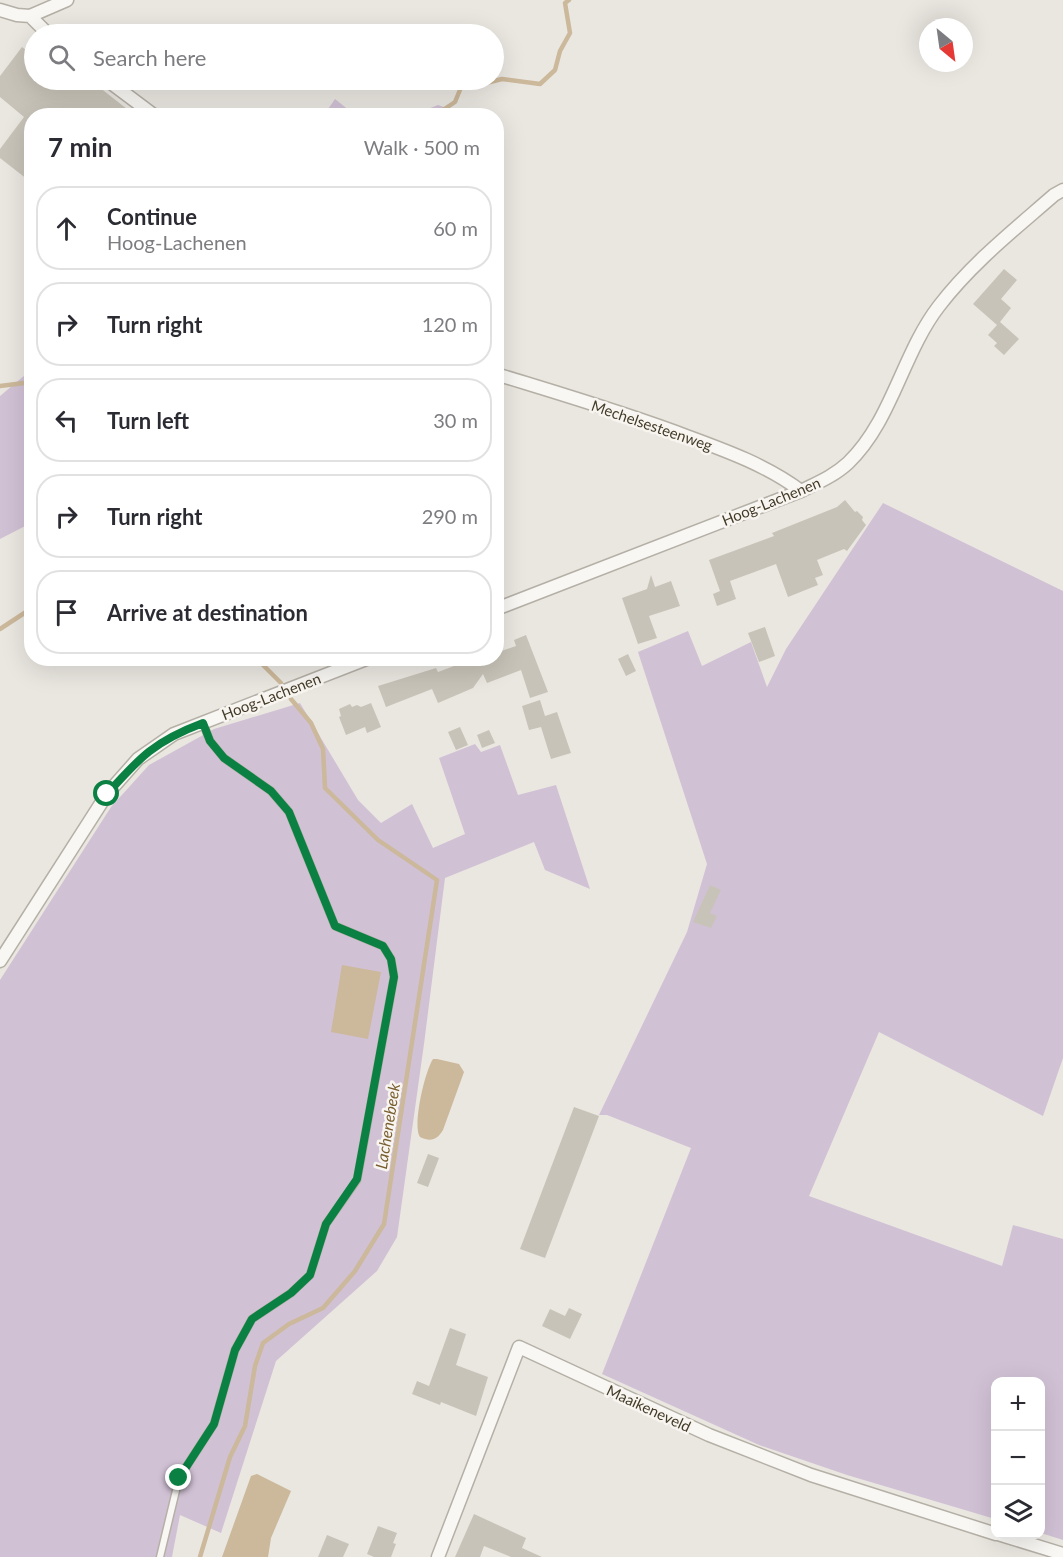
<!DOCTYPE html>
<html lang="en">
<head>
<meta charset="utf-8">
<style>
  :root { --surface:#fff; --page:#f7f7f7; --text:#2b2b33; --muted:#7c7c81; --line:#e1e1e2 }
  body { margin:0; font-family:Lato,sans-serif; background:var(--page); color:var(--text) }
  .controls { position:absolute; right:18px; bottom:18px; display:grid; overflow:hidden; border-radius:12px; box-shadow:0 6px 24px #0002 }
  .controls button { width:54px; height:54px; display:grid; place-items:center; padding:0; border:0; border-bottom:2px solid var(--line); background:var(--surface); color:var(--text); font:30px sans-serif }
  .compass { position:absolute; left:919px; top:18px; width:54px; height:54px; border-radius:50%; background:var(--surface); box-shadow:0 6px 24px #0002; rotate:151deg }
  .stop { position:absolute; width:18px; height:18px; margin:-14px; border:4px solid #0b8043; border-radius:50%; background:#fff }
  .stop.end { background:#0b8043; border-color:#fff; box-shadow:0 2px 6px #0008 }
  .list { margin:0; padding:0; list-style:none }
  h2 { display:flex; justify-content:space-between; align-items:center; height:78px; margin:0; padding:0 24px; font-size:26px }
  h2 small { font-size:20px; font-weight:400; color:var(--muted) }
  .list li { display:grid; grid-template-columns:39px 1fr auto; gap:18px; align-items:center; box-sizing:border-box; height:84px; margin:0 12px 12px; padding:0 12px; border:2px solid var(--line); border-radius:24px }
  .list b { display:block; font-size:22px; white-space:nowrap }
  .list p { margin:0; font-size:20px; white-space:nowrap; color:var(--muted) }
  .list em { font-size:20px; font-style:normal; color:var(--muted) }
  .icon { flex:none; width:33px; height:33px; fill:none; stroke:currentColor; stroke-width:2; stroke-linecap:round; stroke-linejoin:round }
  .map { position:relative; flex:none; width:1063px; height:1557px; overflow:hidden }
  .search { position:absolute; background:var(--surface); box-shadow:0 6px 24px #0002; left:24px; top:24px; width:480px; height:66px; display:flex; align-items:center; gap:15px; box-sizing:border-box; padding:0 21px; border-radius:33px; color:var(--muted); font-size:22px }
  .panel { position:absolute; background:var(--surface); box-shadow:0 6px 24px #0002; left:24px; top:108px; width:480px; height:558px; border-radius:24px }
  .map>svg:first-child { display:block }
  .green { fill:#d1c1d5 }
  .water { fill:#ccb89a }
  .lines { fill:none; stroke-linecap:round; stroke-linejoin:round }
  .stream { stroke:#ccb89a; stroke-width:4.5 }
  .building { fill:#c8c3b8 }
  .lane-casing { stroke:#b5b0a6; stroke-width:9 }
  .street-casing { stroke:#b5b0a6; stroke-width:15 }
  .lane { stroke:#f8f7f4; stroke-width:6 }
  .street { stroke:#f8f7f4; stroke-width:12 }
  .route { stroke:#0b8043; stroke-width:8 }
  .labels { text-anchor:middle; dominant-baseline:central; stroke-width:5; stroke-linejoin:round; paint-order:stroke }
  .street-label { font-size:15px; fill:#433b28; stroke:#f8f5f1 }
  .water-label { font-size:16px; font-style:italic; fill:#795e30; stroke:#f8f5f1 }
</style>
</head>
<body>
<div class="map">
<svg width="1063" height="1557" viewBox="0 0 1063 1557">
  <rect width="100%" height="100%" fill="#eae7e1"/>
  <!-- green -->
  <path class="green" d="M335,99L355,115H324Z
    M438,105L467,115H413Z
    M31,370V523L0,539V396Z
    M883,503L1063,591V1058L1043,1116L879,1032L809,1196L1002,1266L1013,1225L1063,1239V1540L1041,1533L1040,1382H996L995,1519L847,1475L759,1445L602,1374L691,1148L607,1115H599L687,932L707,864L638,652L688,631L702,666L751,642L767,687L786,649Z
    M300,703L358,800L381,823L412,804L433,848L465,834L439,758L475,744L481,752L500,745L518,795L556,785L590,889L545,870L534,842L445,878L424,1044L397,1237L377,1271L276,1361L221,1533L180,1515L172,1557H0V980L111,807L149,765L214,729Z"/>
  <!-- water -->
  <path class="water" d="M342,965L381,972L368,1039L331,1032Z
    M433,1059H437L459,1064L464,1072L443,1130C437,1140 431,1142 420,1137C412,1126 425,1071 433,1059Z
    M257,1474L291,1491L271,1538L268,1557H222L251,1476Z"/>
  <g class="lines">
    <!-- stream -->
    <path class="stream" d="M473,80L486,83L502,79L540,84L555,70L560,51L570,33L565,3L569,0
      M434,116L455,102L464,80
      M0,386L32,382
      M0,629L32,608
      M252,658L262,664L281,683
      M200,1557L230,1457L245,1426L255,1366L263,1343L289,1324L323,1308L355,1271L384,1224L437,880L378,840L325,788L323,749L311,723L291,699"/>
  </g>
  <!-- building -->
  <path class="building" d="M22,47L34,56V80H90L136,116H32V183L0,158V149L24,117L0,97V76Z
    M1004,269L1017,280L1001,299L1011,308L1000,322L1019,339L1004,355L994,346L997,343L988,335L997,325L973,304Z
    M845,500L855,512L857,511L863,517L862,520L866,525L847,551L844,549L817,560L823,575L815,578L818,585L788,597L776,564L730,581L736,599L717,606L713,594L720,591L709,560L774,536L772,533L837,507Z
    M651,575L655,587L671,581L680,606L649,616L657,638L638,644L622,598L647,589Z
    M765,627L775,656L759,662L748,633Z
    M526,635L548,692L530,698L521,670L487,683L483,674L473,688L438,703L432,689L386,707L378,686L436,668L438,672L462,663L463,666L484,658H496V653L516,646L514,640Z
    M628,654L636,671L626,676L618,659Z
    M540,700L545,716L557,712L571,753L551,759L541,727L529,730L522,706Z
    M371,703L381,727L367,733L365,727L346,735L339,717L341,716L339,709L350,704L352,707L357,705L361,707Z
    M460,727L468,745L456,750L448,732Z
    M489,730L495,743L482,748L477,735Z
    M710,885L721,890L710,913L717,916L711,928L693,922Z
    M574,1107L599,1116L545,1258L520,1249Z
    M428,1154L439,1158L428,1187L417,1183Z
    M569,1308L582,1314L570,1339L542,1326L550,1309L565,1316Z
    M450,1328L466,1334L456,1365L488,1377L476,1416L441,1402L440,1405L412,1394L417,1381L429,1386Z
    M474,1514L526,1538L522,1548L542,1557H511L484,1546L480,1557H455Z
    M378,1526L397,1533L393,1543L396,1544L391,1557H374L367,1554Z
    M327,1535L349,1544L343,1557H318Z"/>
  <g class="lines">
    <!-- lane casing -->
    <g class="lane-casing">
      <path id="lane" d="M160,1557L179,1478L214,1424L235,1350L252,1319L291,1293L310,1275L326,1224L357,1180L394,977L391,959L383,946L335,926L289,812L271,791L224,758L210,741L203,723"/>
    </g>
    <!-- street casing -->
    <g class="street-casing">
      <path id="street" d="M0,10L17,15L30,16L48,34
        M30,16L67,0
        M107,80L155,116
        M496,374C561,394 626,413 689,437C727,451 768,466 801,491
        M496,609L801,491C817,483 834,476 848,463C892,421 902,354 939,306C972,263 1014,230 1054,195L1063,190
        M0,961L107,794L138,759L174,734L369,658
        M998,1534L1063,1554
        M438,1557L519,1347L709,1435L811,1475L996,1534"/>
    </g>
    <!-- lane -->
    <use href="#lane" class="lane"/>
    <!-- street -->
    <use href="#street" class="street"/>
  </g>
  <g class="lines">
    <!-- route -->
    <path class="route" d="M107,794C140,757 155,741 203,723L210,741L224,758L271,791L289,812L335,926L383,946L391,959L394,977L357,1179L326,1224L310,1275L291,1293L252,1319L235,1350L214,1424L179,1478"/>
  </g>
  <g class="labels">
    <!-- street labels -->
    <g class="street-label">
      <text transform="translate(652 425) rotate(19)">Mechelsesteenweg</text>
      <text transform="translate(771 501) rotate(-22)">Hoog-Lachenen</text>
      <text transform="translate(271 696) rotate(-21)">Hoog-Lachenen</text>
      <text transform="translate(649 1408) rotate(25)">Maaikeneveld</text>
    </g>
    <!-- water labels -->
    <g class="water-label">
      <text transform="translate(387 1126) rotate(-81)">Lachenebeek</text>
    </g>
  </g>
</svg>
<div class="controls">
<button>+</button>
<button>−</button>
<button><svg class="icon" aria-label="layers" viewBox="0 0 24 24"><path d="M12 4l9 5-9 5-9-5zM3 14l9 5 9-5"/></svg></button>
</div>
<svg class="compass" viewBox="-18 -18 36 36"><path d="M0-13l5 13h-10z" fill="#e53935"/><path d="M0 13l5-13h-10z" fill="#7c7c81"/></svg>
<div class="stop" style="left:107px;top:794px"></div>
<div class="stop end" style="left:179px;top:1478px"></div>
<div class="search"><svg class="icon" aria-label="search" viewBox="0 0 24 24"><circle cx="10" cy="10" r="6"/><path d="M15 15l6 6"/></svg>Search here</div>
<section class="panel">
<h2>7 min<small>Walk · 500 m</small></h2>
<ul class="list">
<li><svg class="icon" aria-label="ahead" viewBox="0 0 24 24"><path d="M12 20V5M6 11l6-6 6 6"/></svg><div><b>Continue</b><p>Hoog-Lachenen</p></div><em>60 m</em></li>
<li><svg class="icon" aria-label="right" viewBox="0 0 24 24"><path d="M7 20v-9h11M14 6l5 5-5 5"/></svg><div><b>Turn right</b></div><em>120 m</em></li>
<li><svg class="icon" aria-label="left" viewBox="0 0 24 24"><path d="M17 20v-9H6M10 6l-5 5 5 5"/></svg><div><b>Turn left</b></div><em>30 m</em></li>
<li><svg class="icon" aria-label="right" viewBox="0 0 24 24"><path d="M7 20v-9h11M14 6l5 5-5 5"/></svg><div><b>Turn right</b></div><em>290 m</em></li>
<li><svg class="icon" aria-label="arrive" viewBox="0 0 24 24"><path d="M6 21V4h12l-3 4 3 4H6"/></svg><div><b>Arrive at destination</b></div></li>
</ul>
</section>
</div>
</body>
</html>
